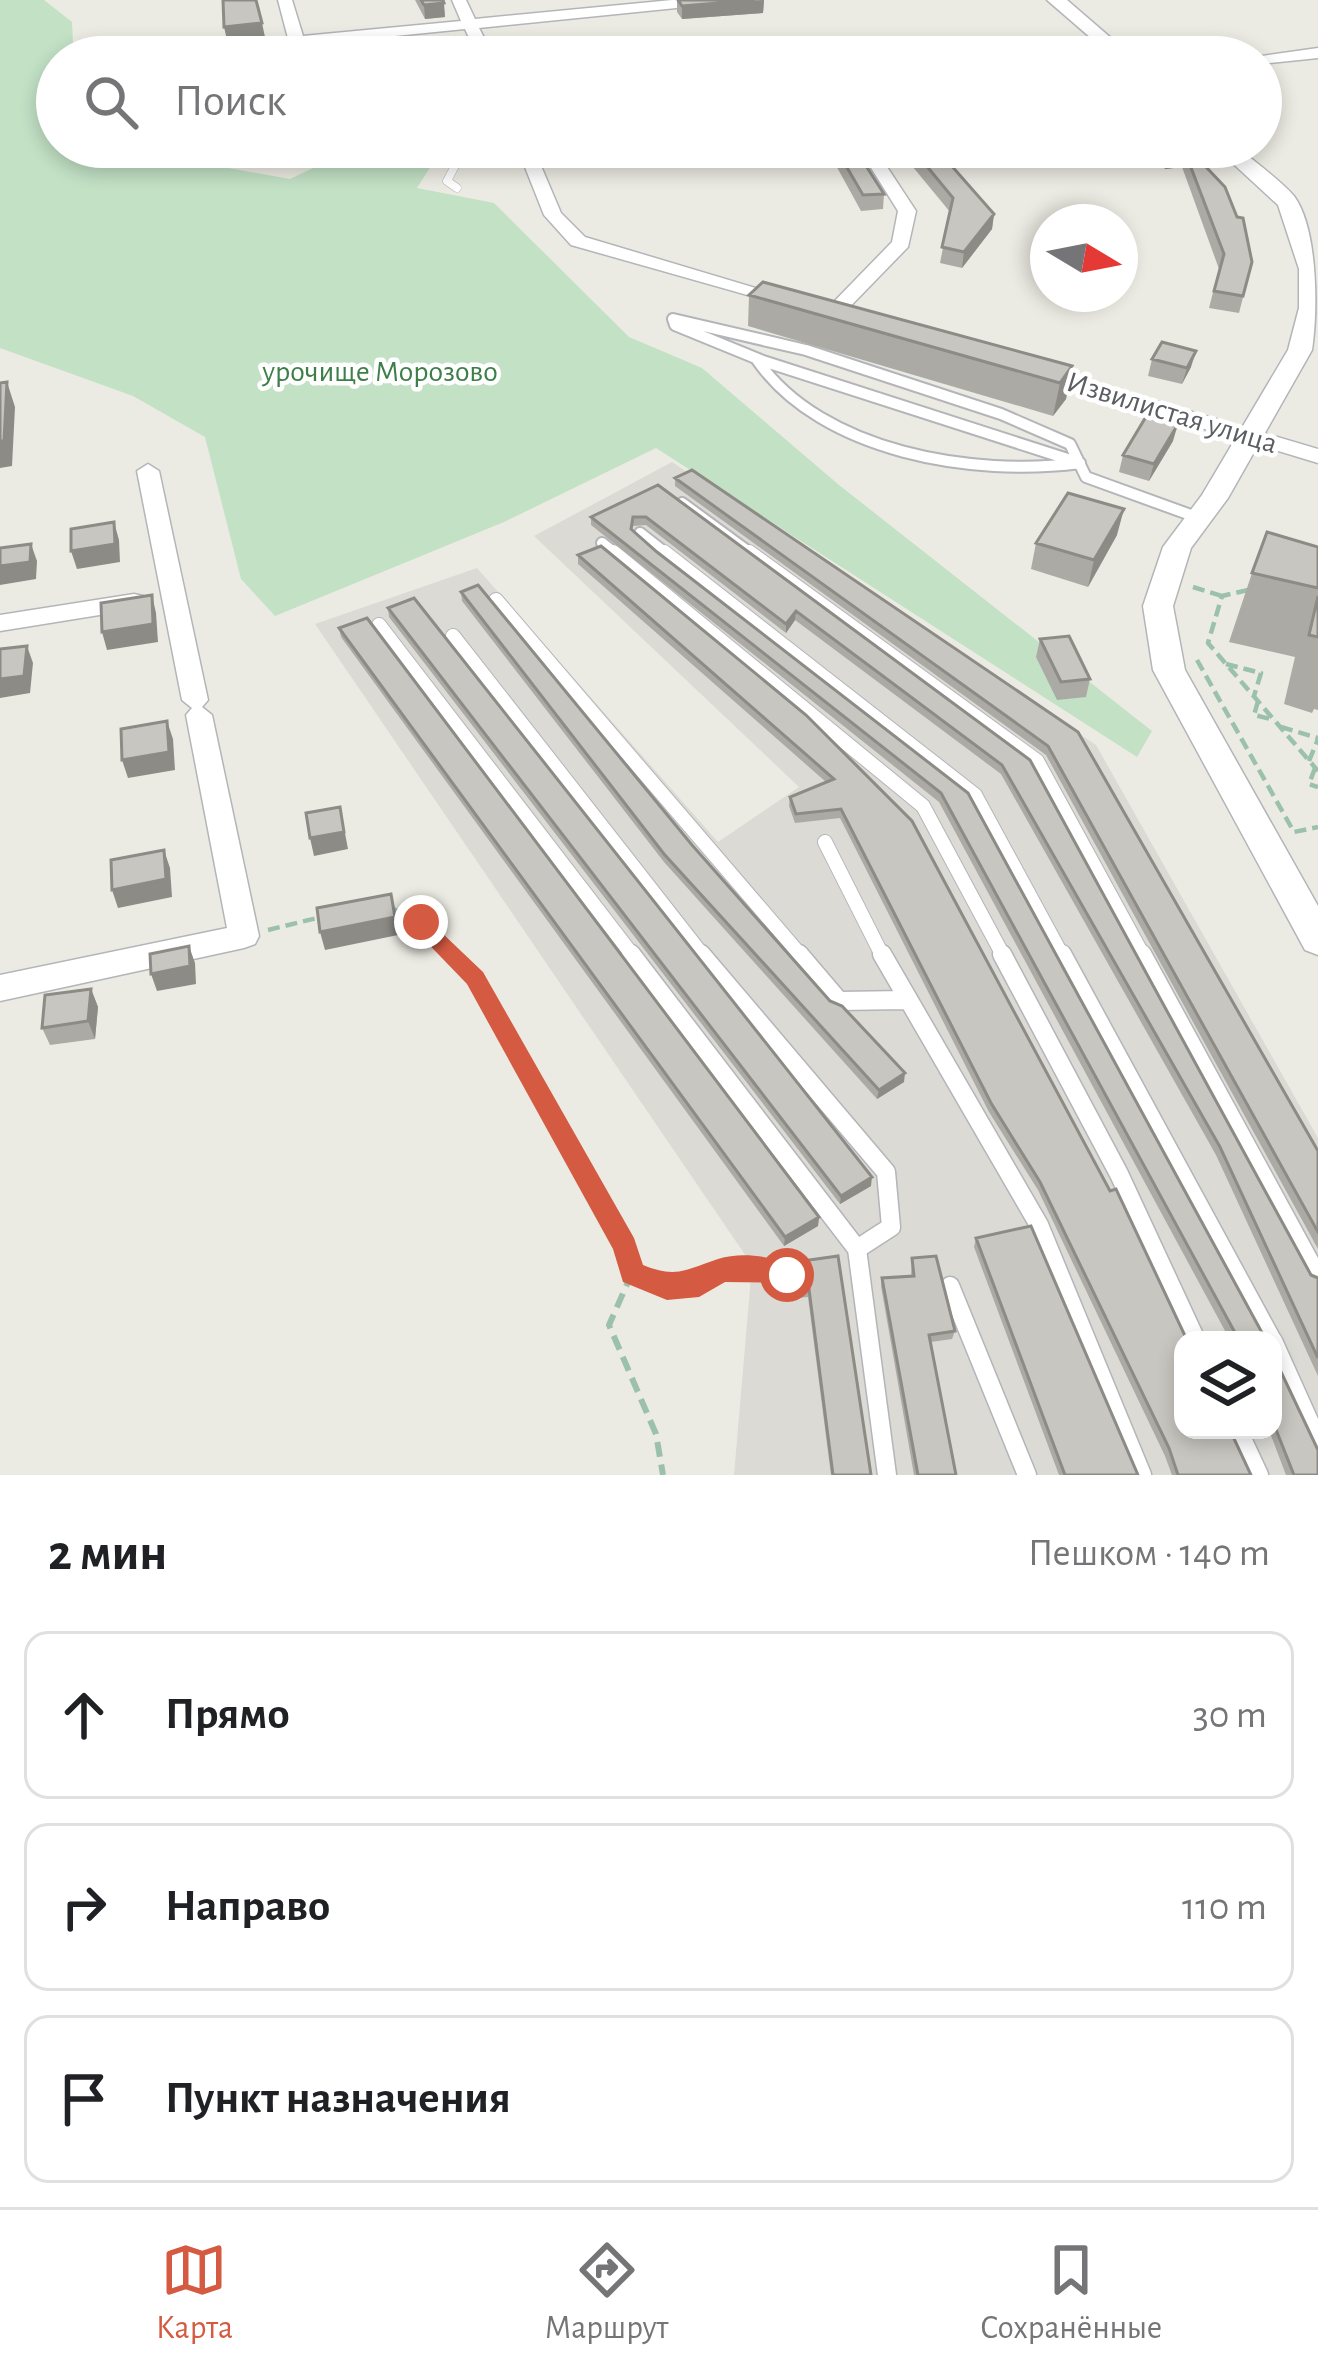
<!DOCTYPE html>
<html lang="ru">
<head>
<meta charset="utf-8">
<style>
  :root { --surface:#fff; --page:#f6f6f6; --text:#202124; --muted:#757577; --line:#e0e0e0; --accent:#d45b41 }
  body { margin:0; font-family:"Alegreya Sans",sans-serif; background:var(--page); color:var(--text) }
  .controls { position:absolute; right:36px; bottom:36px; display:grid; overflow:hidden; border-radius:24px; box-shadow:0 6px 18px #0003 }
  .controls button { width:108px; height:108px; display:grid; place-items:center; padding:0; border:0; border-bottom:3px solid var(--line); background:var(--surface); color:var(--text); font:60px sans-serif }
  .compass { position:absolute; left:1030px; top:204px; width:108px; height:108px; border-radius:50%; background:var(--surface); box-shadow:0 6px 18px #0003; rotate:100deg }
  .stop { position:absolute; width:36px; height:36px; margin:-27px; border:9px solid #d45b41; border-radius:50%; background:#fff }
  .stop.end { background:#d45b41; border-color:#fff; box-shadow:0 3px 12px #0008 }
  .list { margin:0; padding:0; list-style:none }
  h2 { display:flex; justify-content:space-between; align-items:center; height:156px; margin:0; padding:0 48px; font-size:51px }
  h2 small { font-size:39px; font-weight:400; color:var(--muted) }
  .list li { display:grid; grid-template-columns:78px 1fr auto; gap:36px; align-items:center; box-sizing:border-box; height:168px; margin:0 24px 24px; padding:0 24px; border:3px solid var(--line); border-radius:24px }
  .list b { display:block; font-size:45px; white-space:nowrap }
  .list em { font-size:39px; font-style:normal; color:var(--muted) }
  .icon { flex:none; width:66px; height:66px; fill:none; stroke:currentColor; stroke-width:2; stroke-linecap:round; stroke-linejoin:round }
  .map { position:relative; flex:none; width:1318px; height:1475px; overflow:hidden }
  .search { position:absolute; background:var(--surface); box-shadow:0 6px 18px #0003; left:36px; right:36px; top:36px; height:132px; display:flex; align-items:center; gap:30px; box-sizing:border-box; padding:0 42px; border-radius:66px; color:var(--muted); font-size:45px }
  .sheet { height:732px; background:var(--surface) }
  nav { display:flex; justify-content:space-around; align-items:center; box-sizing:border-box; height:168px; border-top:3px solid var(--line); background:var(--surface); font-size:33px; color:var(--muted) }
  nav a { display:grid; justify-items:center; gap:6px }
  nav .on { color:var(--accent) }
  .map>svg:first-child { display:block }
  .industrial { fill:#dbdad5; fill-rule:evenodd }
  .green { fill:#c2e1c5 }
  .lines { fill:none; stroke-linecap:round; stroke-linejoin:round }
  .service-far3-casing { stroke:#b3b5b9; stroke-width:9 }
  .service-far2-casing { stroke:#b3b5b9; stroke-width:14 }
  .service-far1-casing { stroke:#b3b5b9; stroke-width:16 }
  .service-casing { stroke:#b3b5b9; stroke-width:21 }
  .minor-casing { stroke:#b3b5b9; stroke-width:3 }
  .tertiary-casing { stroke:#b3b5b9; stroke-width:3 }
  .path-far1 { stroke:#9cc1aa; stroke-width:4.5; stroke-dasharray:12 6; stroke-linecap:butt }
  .path { stroke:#9cc1aa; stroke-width:6; stroke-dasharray:15 8; stroke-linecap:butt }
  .service-far3 { stroke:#fff; stroke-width:8 }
  .service-far2 { stroke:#fff; stroke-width:10 }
  .service-far1 { stroke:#fff; stroke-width:14 }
  .service { stroke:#fff; stroke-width:18 }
  .minor { fill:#fff; fill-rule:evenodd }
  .tertiary { fill:#fff; fill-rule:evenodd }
  .wall { fill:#acaaa5 }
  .shaded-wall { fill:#8c8b86 }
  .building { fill:#c8c6c0; stroke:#8c8b86; stroke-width:3 }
  .route { fill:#d45b41 }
  .labels { text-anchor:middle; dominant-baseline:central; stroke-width:9; stroke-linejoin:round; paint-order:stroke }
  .far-park-label { font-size:30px; fill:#3e7e48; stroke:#fff }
  .far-street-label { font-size:30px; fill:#5b5e62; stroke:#fff }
</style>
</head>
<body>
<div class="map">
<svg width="1318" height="1475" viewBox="0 0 1318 1475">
  <rect width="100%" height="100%" fill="#ecebe3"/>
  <!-- industrial -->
  <path class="industrial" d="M672,462L1096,745L1318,1138V1475H734L752,1265L315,624L477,568L718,842L799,787L534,536ZM1183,1340H1273V1430H1183Z"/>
  <!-- green -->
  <path class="green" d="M0,0H44L72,22L73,43L99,57H57V147H183V160L290,179L357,147H443L417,188L494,203L629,337L702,368L839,485L1152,731L1137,757L656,448L504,522L275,616L241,579L205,437L133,396L0,348Z"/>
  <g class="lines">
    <!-- service-far3 casing -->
    <g class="service-far3-casing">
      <path id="service-far3" d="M457,188L447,181L465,147"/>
    </g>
    <!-- service-far2 casing -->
    <g class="service-far2-casing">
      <path id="service-far2" d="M757,360C822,453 974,477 1080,463
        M1080,463L763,361L675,325L673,319L806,350L1001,414L1070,444L1086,477L1199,518
        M682,503L753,555
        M640,533L668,555
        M602,543L617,555"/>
    </g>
    <!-- service-far1 casing -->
    <g class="service-far1-casing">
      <path id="service-far1" d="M613,552L923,806L1004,957
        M664,552L975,795L1063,957
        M749,552L1037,761L1144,957
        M496,600L802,957
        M379,625L634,957
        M453,636L704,957
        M825,842L883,957"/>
    </g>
    <!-- service casing -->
    <g class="service-casing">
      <path id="service" d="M631,954L857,1249L887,1475
        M701,954L886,1172L891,1227L857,1249
        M799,954L839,1001L905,1000
        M882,954L1039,1225L1142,1475
        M1002,954L1119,1174L1196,1340
        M1062,954L1272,1340
        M1142,954L1318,1277
        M950,1286L1027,1475
        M1273,1341L1318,1441
        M1238,1430L1259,1475"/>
    </g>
    <!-- minor casing -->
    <g class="minor-casing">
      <path id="minor" d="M278,0H292L303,36L461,21L452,0H466L475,19L672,0H723L716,4L479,28L494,57H478L465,29L305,45L309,57H293Z
        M1318,48V58L1261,64V57H1255Z
        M517,147H533L561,213L585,237L796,300L786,306L571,245L544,215Z
        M858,147H874L916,211L908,247L839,318L832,320L822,314L892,242L898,211Z
        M1036,366L1318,449V463L1029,376V368Z
        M148,464L159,471L208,700L202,707L212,715L259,936L255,944L244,948L0,1001V975L227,928L186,715L192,708L182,700L137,471Z
        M134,594L143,596L146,602L143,608L0,631V615Z"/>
    </g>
    <!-- tertiary casing -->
    <g class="tertiary-casing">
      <path id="tertiary" d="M1047,0H1067L1133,57H1113Z
        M1215,147H1237C1256,163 1278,178 1294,196C1318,229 1318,310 1312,350L1228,498L1191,548L1173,606L1185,670L1318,906V955L1305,950L1153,670L1143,606L1163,547L1202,495L1288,350L1299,308V269L1278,205Z"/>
    </g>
    <!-- path-far1 -->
    <path class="path-far1" d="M1193,587L1222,596
      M1248,590L1222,596L1208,643L1318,771
      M1197,660L1294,832L1318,827
      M1226,664L1261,673L1254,696
      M1258,701L1254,715L1275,720
      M1281,727L1318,738
      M1309,761L1318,739
      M1315,768L1309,784L1318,787
      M390,907L425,928L454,957
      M268,930L321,917"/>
    <!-- path -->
    <path class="path" d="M451,954L524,1057L625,1246L632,1273L609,1325L656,1434L663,1475
      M632,1273C688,1300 694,1273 746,1268C764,1267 776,1277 794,1269"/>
    <!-- service-far3 -->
    <use href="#service-far3" class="service-far3"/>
    <!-- service-far2 -->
    <use href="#service-far2" class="service-far2"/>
    <!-- service-far1 -->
    <use href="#service-far1" class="service-far1"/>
    <!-- service -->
    <use href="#service" class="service"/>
    <!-- minor -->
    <use href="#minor" class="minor"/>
    <!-- tertiary -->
    <use href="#tertiary" class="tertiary"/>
  </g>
  <!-- wall -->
  <path class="wall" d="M415,0H443L445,17L425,19Z
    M677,0H764L763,13L682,19L677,12Z
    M1047,43L1094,57H1045Z
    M834,147H854L884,194L883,209L861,211L833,160Z
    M910,147L994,214L992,229L962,268L940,263L950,212L908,161Z
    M1142,147H1192L1196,151L1195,155L1252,262L1239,313L1209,308L1219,269L1182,167L1165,169Z
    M749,295L1072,366L1066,399L1053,416L748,326Z
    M1152,359L1191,367L1182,384L1148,376Z
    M1173,441L1149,481L1119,472L1123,455Z
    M675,478L1078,732L1318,1151V1249L1046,755L675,486Z
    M658,485L1030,760L1311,1275L1318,1278V1376L1216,1155L1001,774L795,620L786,633L646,525L633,526V530L657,552L968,793L1266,1340H1230L939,802L591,525V517Z
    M1117,535L1088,587L1031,569L1036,543Z
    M1318,547V710L1314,709L1312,713L1284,704L1295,657L1229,642L1252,573Z
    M578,555L806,715L1251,1475H1172L1165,1456L1038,1190L989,1112L840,818L795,823L789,806L790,797L826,782L578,564Z
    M461,592L692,845L904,1082L877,1099L664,862L462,601Z
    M388,608L871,1186L840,1204L389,617Z
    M339,628L819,1217L818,1226L784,1246L341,637Z
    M1040,639L1090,679L1086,697L1057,700L1036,657Z
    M91,989L98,1007L95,1039L50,1045L42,1028Z
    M976,1238L1138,1475H1059L974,1247Z
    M838,1256L871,1475H831L808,1297L796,1298L795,1262Z
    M912,1258L955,1331L952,1339L931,1342L956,1475H914L881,1286L882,1278L911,1276Z
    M1273,1355L1318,1475H1286L1269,1430H1273Z"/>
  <!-- shaded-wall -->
  <path class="shaded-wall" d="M764,0L763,13L682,19V6Z
    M444,3L445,17L425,19L424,5Z
    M262,23L265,37L227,40L224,27Z
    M1185,152L1182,167L1165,169L1168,154Z
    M994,214L992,229L962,268L964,252Z
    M1196,351L1191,367L1182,384L1187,368Z
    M1072,366L1066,399L1053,416L1060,383Z
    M7,382L15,407L12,466L0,468V441Z
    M1178,424L1173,441L1149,481L1154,464Z
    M1124,509L1117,535L1088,587L1094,560Z
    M114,522L119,540L120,562L77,569L71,551Z
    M31,544L37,561L36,579L0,585V566Z
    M152,595L156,613L158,642L107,650L102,632Z
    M796,611L795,620L786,633V624Z
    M27,646L33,663L30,693L0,698V679Z
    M167,721L173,739L175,770L128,778L122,760Z
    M340,807L348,849L314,856L310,838Z
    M164,850L170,868L172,897L118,908L112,890Z
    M395,917L398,935L325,950L320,932Z
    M189,946L195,963L196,984L157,991L151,974Z
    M91,989L98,1007L95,1039L88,1021Z
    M905,1073L904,1082L877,1099L879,1090Z
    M872,1177L871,1186L840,1204L841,1196Z
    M819,1217L818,1226L784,1246L785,1237Z"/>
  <!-- building -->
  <path class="building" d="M223,0H256L262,23L224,27Z
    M421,0H443L444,3L424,5Z
    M678,0H755L682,6Z
    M1076,40L1094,57H1063L1047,43Z
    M363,49L366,57H334L331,52Z
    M999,50L1007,57H926Z
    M835,147H854L884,194L863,195Z
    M911,147H935L994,214L964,252L942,247L953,198Z
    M1161,147H1192L1196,151H1191L1225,187L1237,217L1243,218L1252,262L1243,296L1214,291L1224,254L1185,152L1168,154Z
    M763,282L1072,366L1060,383L749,295Z
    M1162,342L1196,351L1187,368L1152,359Z
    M7,382L4,441H0V383Z
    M1147,415L1178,424L1154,464L1123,455Z
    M692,470L1078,732L1318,1151V1232L1048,746L675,478Z
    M658,485L1030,760L1311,1275L1318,1278V1358L1220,1147L1002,765L796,611L786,624L646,517H633L631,529L657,552L968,793L1266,1340H1239L941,793L591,517Z
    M1068,493L1124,509L1094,560L1036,543Z
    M114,522L115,544L71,551V529Z
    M1267,532L1318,547V588L1252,573Z
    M31,544L30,562L0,566V548Z
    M601,546L806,715L912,821L1110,1191L1116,1189L1187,1340H1183V1430H1230L1251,1475H1178L1169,1448L1040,1182L991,1103L841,809L796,814L790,797L834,779L578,555Z
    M478,585L692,845L830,1001L842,1006L905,1073L879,1090L664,854L461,592Z
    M152,595L153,624L102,632L101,603Z
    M1318,596V637L1309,635Z
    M414,598L872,1177L841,1196L388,608Z
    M367,618L819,1217L785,1237L339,628Z
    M1069,636L1090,679L1061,682L1040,639Z
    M27,646L24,676L0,679V649Z
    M167,721L169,752L122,760L121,729Z
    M340,807L344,832L310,838L306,813Z
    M164,850L166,879L112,890L111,860Z
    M391,894L395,917L320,932L317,908Z
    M189,946L190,966L151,974L150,954Z
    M91,989L88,1021L42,1028L45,995Z
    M1031,1226L1138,1475H1065L976,1238Z
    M838,1256L871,1475H833L809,1289L797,1290L795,1262Z
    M936,1256L955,1331L929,1335L956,1475H918L882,1278L914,1276L912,1258Z
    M1273,1355L1318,1450V1475H1294L1273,1422Z"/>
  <!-- route -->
  <path class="route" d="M421,913L483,972L634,1238L643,1265C677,1279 687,1269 718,1259C743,1251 773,1257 796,1266V1283L725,1282L699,1297L667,1300L623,1282L613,1249L467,984L413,928V916Z"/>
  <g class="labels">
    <!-- far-park labels -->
    <g class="far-park-label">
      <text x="380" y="372">урочище Морозово</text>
    </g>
    <!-- far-street labels -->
    <g class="far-street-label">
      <text transform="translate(1172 413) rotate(17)">Извилистая улица</text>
    </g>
  </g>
</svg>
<div class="controls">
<button><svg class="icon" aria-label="layers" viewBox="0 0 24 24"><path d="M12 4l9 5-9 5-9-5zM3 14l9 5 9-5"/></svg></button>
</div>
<svg class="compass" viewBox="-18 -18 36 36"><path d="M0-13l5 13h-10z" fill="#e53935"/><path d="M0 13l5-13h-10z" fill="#757577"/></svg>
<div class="stop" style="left:787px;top:1275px"></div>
<div class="stop end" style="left:421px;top:922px"></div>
<div class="search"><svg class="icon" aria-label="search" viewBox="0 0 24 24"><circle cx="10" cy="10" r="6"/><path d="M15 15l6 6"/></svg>Поиск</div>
</div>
<section class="sheet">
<h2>2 мин<small>Пешком · 140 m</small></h2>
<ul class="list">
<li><svg class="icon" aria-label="ahead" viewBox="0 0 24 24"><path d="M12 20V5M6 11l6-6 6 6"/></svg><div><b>Прямо</b></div><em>30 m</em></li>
<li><svg class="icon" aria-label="right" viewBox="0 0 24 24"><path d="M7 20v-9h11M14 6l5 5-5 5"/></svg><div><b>Направо</b></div><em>110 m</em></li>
<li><svg class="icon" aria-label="arrive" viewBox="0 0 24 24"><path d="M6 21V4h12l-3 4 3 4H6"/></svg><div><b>Пункт назначения</b></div></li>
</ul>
</section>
<nav>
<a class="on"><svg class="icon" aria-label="map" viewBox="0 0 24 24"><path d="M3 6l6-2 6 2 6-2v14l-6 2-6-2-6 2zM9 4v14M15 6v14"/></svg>Карта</a>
<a><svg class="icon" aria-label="directions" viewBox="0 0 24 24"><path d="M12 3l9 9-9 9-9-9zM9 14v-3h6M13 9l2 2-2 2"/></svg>Маршрут</a>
<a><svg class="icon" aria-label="saved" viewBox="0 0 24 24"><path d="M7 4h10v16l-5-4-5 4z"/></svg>Сохранённые</a>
</nav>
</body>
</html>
